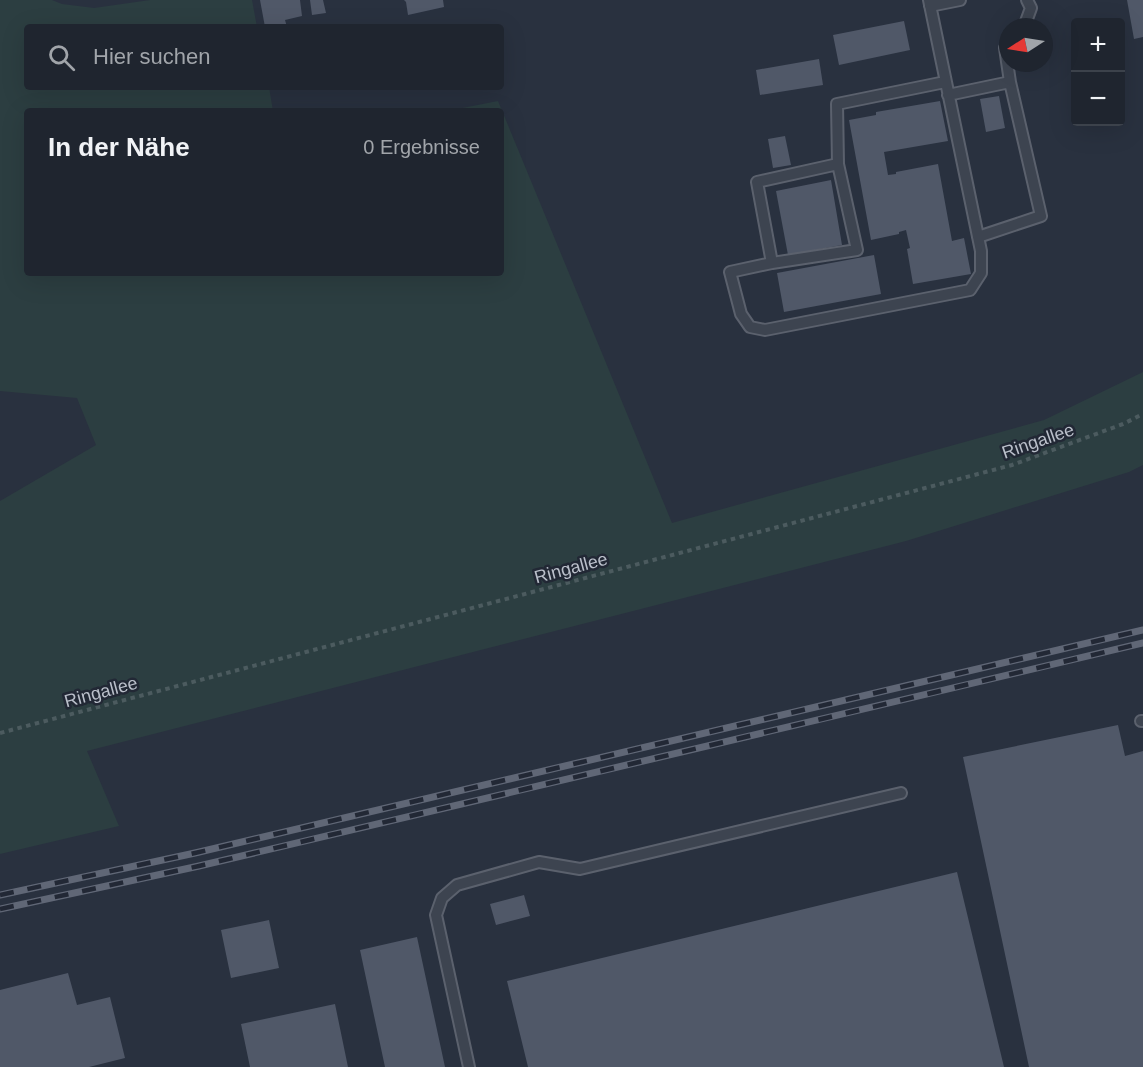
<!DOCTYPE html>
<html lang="de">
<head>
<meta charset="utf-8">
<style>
  :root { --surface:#1f252f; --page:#2c313b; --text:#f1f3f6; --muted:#a1a5aa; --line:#3c424b }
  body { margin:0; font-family:Arial,sans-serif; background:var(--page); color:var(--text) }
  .controls { position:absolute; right:18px; top:18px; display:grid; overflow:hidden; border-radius:6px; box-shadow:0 6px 24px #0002 }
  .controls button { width:54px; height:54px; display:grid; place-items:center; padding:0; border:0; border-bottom:2px solid var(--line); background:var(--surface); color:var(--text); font:30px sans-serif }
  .compass { position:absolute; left:999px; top:18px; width:54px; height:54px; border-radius:50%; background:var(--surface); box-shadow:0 6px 24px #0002; rotate:258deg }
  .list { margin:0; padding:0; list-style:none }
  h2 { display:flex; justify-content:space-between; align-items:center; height:78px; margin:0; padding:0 24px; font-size:26px }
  h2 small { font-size:20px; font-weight:400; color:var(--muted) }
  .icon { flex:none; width:33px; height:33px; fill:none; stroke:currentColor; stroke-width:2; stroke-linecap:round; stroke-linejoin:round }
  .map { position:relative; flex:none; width:1143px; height:1067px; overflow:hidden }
  .search { position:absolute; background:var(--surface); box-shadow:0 6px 24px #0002; left:24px; top:24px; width:480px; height:66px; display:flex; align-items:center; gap:15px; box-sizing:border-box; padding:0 21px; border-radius:6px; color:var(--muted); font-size:22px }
  .panel { position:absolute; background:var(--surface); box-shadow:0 6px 24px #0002; left:24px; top:108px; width:480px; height:168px; border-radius:6px }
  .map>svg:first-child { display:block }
  .green { fill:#2c3e41 }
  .building { fill:#505868 }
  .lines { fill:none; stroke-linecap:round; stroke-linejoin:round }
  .service-casing { stroke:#5b616d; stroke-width:14 }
  .path { stroke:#4c5b5f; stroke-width:4; stroke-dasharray:4.5 4.5; stroke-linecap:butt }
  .service { stroke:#3d4450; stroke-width:10 }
  .rail-casing { stroke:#606776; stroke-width:7 }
  .rail { stroke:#222835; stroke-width:4.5; stroke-dasharray:14; stroke-linecap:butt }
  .labels { text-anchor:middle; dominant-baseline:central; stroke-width:5; stroke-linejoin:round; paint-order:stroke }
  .street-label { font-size:18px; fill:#babfca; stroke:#222835 }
</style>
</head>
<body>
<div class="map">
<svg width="1143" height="1067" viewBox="0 0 1143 1067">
  <rect width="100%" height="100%" fill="#29313f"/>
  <!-- green -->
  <path class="green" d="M0,0H52L62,4L94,8L150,0H252L257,27H27V87H269L273,111H27V273H501V111H447L498,101L672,523L1044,420L1143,372V465L1129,472L906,541L87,751L119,826L0,854V501L96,445L77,398L0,391Z"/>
  <!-- building -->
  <path class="building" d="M260,0H300L302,16L285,20L287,27H265Z
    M310,0H323L326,13L312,15Z
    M404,0H443L444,7L408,15L406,2Z
    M1127,0H1143V37L1134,39Z
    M904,21L910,50L839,65L833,35Z
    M819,59L823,85L760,95L756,70Z
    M999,96L1005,128L986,132L980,99Z
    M940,101L948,141L884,152L888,175L896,174V172L938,164L952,241L964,238L971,274L913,284L907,249L910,248L906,230L899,232V234L871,240L849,120L876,115V112Z
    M785,136L791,165L773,168L768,139Z
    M831,180L842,245L788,255L776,191Z
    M874,255L881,294L784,312L777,273Z
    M1118,725L1125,756L1143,751V1067H1029L963,757Z
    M957,872L1004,1067H528L507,981Z
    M524,895L530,916L496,925L490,904Z
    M269,920L279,968L231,978L221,930Z
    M417,937L445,1067H385L360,950Z
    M68,973L77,1005L110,997L125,1058L89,1067H0V990Z
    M335,1004L348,1067H250L241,1024Z"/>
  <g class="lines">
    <!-- service casing -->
    <g class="service-casing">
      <path id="service" d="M929,0L981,251V273L970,290L765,330L750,327L741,314L730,272L772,263L757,182L838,164L837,104L945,82
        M930,6L960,0
        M1024,27L1031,8L1027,0
        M1008,46L1005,48L1010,82
        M948,95L1010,82L1041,216L978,237
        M772,263L857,250L838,164
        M1141,721H1143
        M469,1067L436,915L442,898L457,885L539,862L580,869L901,793"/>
    </g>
    <!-- path -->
    <path class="path" d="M0,733L1012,465L1123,424L1143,414"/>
    <!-- service -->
    <use href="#service" class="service"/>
    <!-- rail casing -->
    <g class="rail-casing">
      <path id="rail" d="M0,895L195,853L1143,630
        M0,909L199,866L1143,643"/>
    </g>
    <!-- rail -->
    <use href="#rail" class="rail"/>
  </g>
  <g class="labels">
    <!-- street labels -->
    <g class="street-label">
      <text transform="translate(1038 441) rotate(-19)">Ringallee</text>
      <text transform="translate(571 568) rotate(-15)">Ringallee</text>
      <text transform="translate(101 692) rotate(-15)">Ringallee</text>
    </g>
  </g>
</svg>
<div class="controls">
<button>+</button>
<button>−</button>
</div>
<svg class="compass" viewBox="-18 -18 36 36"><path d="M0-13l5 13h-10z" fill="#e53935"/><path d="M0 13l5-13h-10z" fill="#a1a5aa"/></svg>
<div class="search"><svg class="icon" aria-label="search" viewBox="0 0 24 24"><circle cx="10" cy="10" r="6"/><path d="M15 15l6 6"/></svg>Hier suchen</div>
<section class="panel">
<h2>In der Nähe<small>0 Ergebnisse</small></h2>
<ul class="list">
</ul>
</section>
</div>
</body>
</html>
